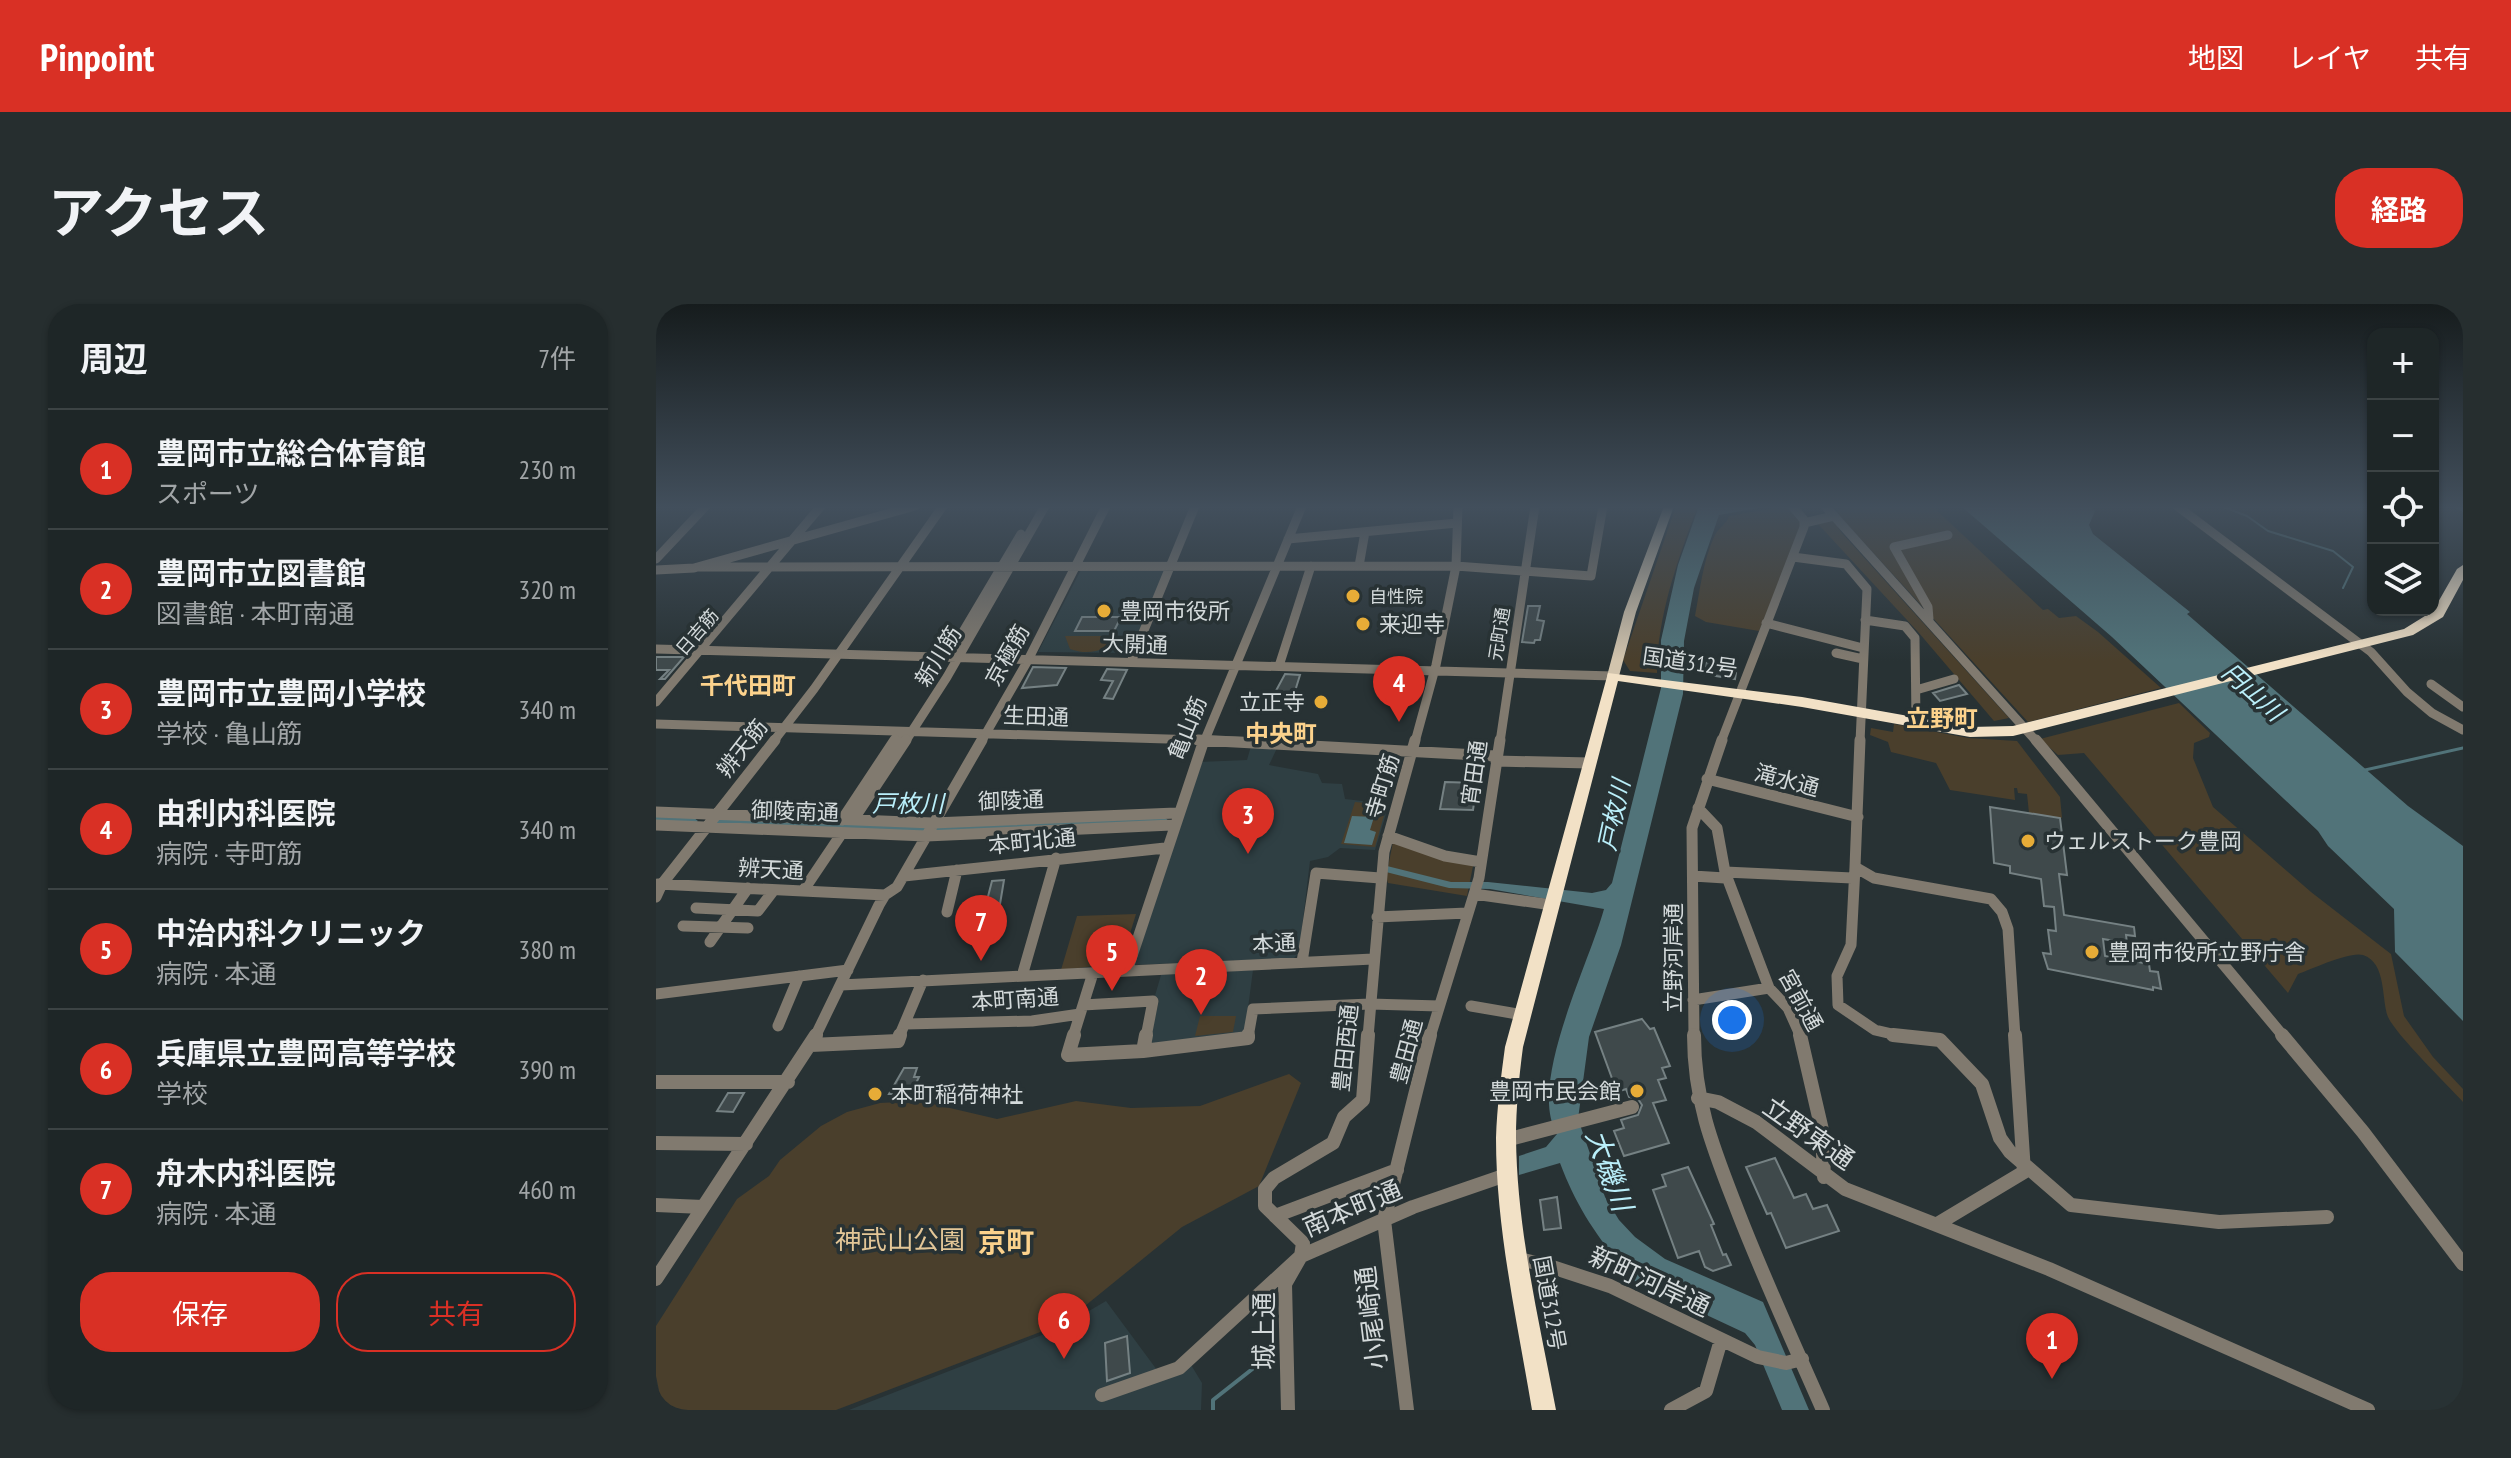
<!DOCTYPE html>
<html lang="ja">
<head>
<meta charset="utf-8">
<style>
  :root { --surface:#1e2627; --page:#262e2f; --text:#f1f3f6; --muted:#a1a5a7; --line:#3c4344; --accent:#d93025 }
  body { margin:0; font-family:"PT Sans Narrow","Noto Sans JP",sans-serif; background:var(--page); color:var(--text) }
  .controls { position:absolute; right:24px; top:24px; display:grid; overflow:hidden; border-radius:16px; box-shadow:0 2px 6px #0004 }
  .controls button { width:72px; height:72px; display:grid; place-items:center; padding:0; border:0; border-bottom:2px solid var(--line); background:var(--surface); color:var(--text); font:40px sans-serif }
  .you { position:absolute; left:1076px; top:716px; width:28px; height:28px; margin:-20px; border:6px solid #fff; border-radius:50%; background:#1a73e8; box-shadow:0 0 0 12px #1a73e833 }
  .badge { display:grid; place-items:center; width:52px; height:52px; border-radius:50%; background:var(--accent); color:#fff; font-size:26px; font-weight:700 }
  .pin { position:absolute; translate:-50% -66px; filter:drop-shadow(0 2px 4px #0008) }
  .pin::after { content:''; position:absolute; top:42px; width:28px; height:24px; background:inherit; clip-path:polygon(0 0,100% 0,50% 100%) }
  .list { margin:0; padding:0; list-style:none }
  h2 { display:flex; justify-content:space-between; align-items:center; height:104px; margin:0; padding:0 32px; font-size:34px }
  h2 small { font-size:26px; font-weight:400; color:var(--muted) }
  .list li { display:grid; grid-template-columns:52px 1fr auto; gap:24px; align-items:center; box-sizing:border-box; height:120px; padding:0 32px; border-top:2px solid var(--line) }
  .list b { display:block; font-size:30px; white-space:nowrap }
  .list p { margin:0; font-size:26px; white-space:nowrap; color:var(--muted) }
  .list em { font-size:26px; font-style:normal; color:var(--muted) }
  .actions { display:flex; gap:16px; padding:24px 32px }
  .actions a { flex:1; padding:18px 0; border:2px solid var(--accent); border-radius:32px; text-align:center; font-size:28px; color:var(--accent) }
  .actions .main { background:var(--accent); color:#fff }
  .icon { flex:none; width:44px; height:44px; fill:none; stroke:currentColor; stroke-width:2; stroke-linecap:round; stroke-linejoin:round }
  .map { position:relative; flex:none; width:1807px; height:1106px; overflow:hidden; border-radius:32px }
  header { display:flex; align-items:center; gap:48px; box-sizing:border-box; height:112px; padding:0 40px; background:var(--accent); color:#fff }
  header strong { font-size:38px }
  nav { display:flex; gap:44px; margin-inline-start:auto; font-size:28px }
  .intro { display:flex; align-items:center; justify-content:space-between; box-sizing:border-box; height:192px; padding:0 48px }
  h1 { margin:0; font-size:56px }
  .button { padding:20px 36px; border-radius:32px; background:var(--accent); color:#fff; font-size:28px; font-weight:700 }
  main { display:flex; gap:48px; padding:0 48px }
  aside { flex:1; background:var(--surface); border-radius:32px; box-shadow:0 2px 6px #0004 }
  .map>svg:first-child { display:block }
  .built { fill:#2f3f43 }
  .green { fill:#4a3f2c }
  .water { fill:#517379 }
  .lines { fill:none; stroke-linecap:round; stroke-linejoin:round }
  .stream-far2 { stroke:#517379; stroke-width:2 }
  .stream-far1 { stroke:#517379; stroke-width:3 }
  .stream { stroke:#517379; stroke-width:4 }
  .river { fill:#517379; fill-rule:evenodd }
  .building { fill:#3f494b; stroke:#758183; stroke-width:2 }
  .minor-far2 { stroke:#817a6f; stroke-width:9 }
  .minor-far1 { stroke:#817a6f; stroke-width:11 }
  .minor { stroke:#817a6f; stroke-width:14 }
  .major { fill:#d2c4ad; fill-rule:evenodd }
  .highway { fill:#f2e1c6; fill-rule:evenodd }
  .poi-dot { fill:#e7ac37; stroke:#283234; stroke-width:3 }
  .labels { text-anchor:middle; dominant-baseline:central; stroke-width:7; stroke-linejoin:round; paint-order:stroke }
  .far-poi-label { font-size:18px; fill:#d4dadb; stroke:#283234; text-anchor:start }
  .far-street-label { font-size:18px; fill:#d4dadb; stroke:#283234 }
  .poi-label { font-size:22px; fill:#d4dadb; stroke:#283234; text-anchor:start }
  .street-label { font-size:22px; fill:#d4dadb; stroke:#283234 }
  .neighbourhood-label { font-size:24px; font-weight:bold; fill:#fcd28c; stroke:#283234 }
  .water-label { font-size:24px; font-style:italic; fill:#baeffa; stroke:#283234 }
  .near-street-label { font-size:26px; fill:#d4dadb; stroke:#283234 }
  .near-park-label { font-size:26px; fill:#e3c697; stroke:#283234 }
  .near-water-label { font-size:28px; font-style:italic; fill:#baeffa; stroke:#283234 }
  .near-neighbourhood-label { font-size:28px; font-weight:bold; fill:#fcd28c; stroke:#283234 }
</style>
</head>
<body>
<header>
<strong>Pinpoint</strong>
<nav><a>地図</a><a>レイヤ</a><a>共有</a></nav>
</header>
<div class="intro"><h1>アクセス</h1><a class="button">経路</a></div>
<main>
<aside>
<h2>周辺<small>7件</small></h2>
<ul class="list">
<li><span class="badge">1</span><div><b>豊岡市立総合体育館</b><p>スポーツ</p></div><em>230 m</em></li>
<li><span class="badge">2</span><div><b>豊岡市立図書館</b><p>図書館 · 本町南通</p></div><em>320 m</em></li>
<li><span class="badge">3</span><div><b>豊岡市立豊岡小学校</b><p>学校 · 亀山筋</p></div><em>340 m</em></li>
<li><span class="badge">4</span><div><b>由利内科医院</b><p>病院 · 寺町筋</p></div><em>340 m</em></li>
<li><span class="badge">5</span><div><b>中治内科クリニック</b><p>病院 · 本通</p></div><em>380 m</em></li>
<li><span class="badge">6</span><div><b>兵庫県立豊岡高等学校</b><p>学校</p></div><em>390 m</em></li>
<li><span class="badge">7</span><div><b>舟木内科医院</b><p>病院 · 本通</p></div><em>460 m</em></li>
</ul>
<div class="actions"><a class="main">保存</a><a>共有</a></div>
</aside>
<div class="map">
<svg width="1807" height="1106" viewBox="0 0 1807 1106">
  <rect width="100%" height="100%" fill="#283234"/>
  <!-- built -->
  <path class="built" d="M425,266H510L475,349L382,348Z
    M595,442H622L613,461L662,470L666,479L686,480L689,495L733,500L719,546L684,544L672,553L654,557L643,649L638,654L477,661L543,458L591,456Z
    M597,666L589,727L584,731L493,741L503,696L498,695L505,671Z
    M450,997L501,1066L520,1060L529,1051L546,1079L545,1106H193L404,1024Z"/>
  <!-- green -->
  <path class="green" d="M1020,202H1042C1022,254 1001,313 1001,369L974,367L967,356Z
    M1132,202L1146,220L1103,327L1050,318L1039,312C1044,286 1047,256 1059,231C1063,223 1070,221 1073,212Z
    M1195,202H1276L1387,306L1392,305L1403,314L1420,312L1442,328L1505,384L1372,418L1179,207Z
    M1178,216L1185,228L1353,414L1338,417L1263,329L1162,220Z
    M409,332H464C452,347 432,352 414,345Z
    M1523,399L1554,429L1553,433L1538,439L1537,454L1557,503L1655,588L1735,650L1748,712L1777,753L1807,785V798C1790,779 1741,732 1732,713C1725,695 1731,659 1707,651C1694,647 1656,665 1642,670L1632,689L1428,449L1402,451L1384,435Z
    M1238,420L1312,434L1361,437L1404,493L1406,514L1373,509L1371,490L1362,489L1361,484H1358L1359,496L1294,486L1280,459L1235,448L1232,438L1214,431L1215,424L1237,428Z
    M699,498L731,501L719,543L685,540Z
    M737,538L817,562L811,592L732,579L730,573Z
    M480,610L465,659L405,666L421,612Z
    M544,712H580L577,728L539,732Z
    M633,770L645,779L603,882L526,923L408,1019L180,1106H7L0,1072V1022L81,895L113,872L124,856L165,822L191,808L224,799L264,797L341,815L420,797L475,804L544,802Z"/>
  <!-- water -->
  <path class="water" d="M1043,202L1107,203L1063,211L1038,284L1028,337L1027,390L965,641L933,733L922,815L949,893L963,916L979,933L1009,955L1107,998L1153,1106H1126L1099,1041L1089,1029L963,970L964,960C937,927 919,899 904,859L863,871V852L890,843L901,830C871,781 933,660 948,605L834,585L793,584L730,568L731,562L795,578H832L936,589L950,586L956,579L1005,384V336L1022,261Z
    M1305,202H1433L1439,207L1433,221L1437,230L1534,308L1531,310L1752,502L1807,542V717L1739,648L1738,605L1672,542L1662,527L1456,333Z
    M696,512L718,513L714,526L720,528L716,541L688,539Z"/>
  <g class="lines">
    <!-- stream-far2 -->
    <path class="stream-far2" d="M1565,202L1591,212L1612,227L1677,247L1697,263L1687,284"/>
    <!-- stream-far1 -->
    <path class="stream-far1" d="M1709,466L1807,444"/>
    <!-- stream -->
    <path class="stream" d="M557,1106V1096L618,1048"/>
    <!-- river -->
    <path class="river" d="M1796,202H1807V208Z
      M0,508L33,510L42,517L33,524L0,522Z
      M504,510L513,517L504,524L279,532L67,525L58,518L67,511L279,518Z"/>
  </g>
  <!-- building -->
  <path class="building" d="M872,302H884L881,316L888,317L884,336H879L878,339L866,338Z
    M426,313H465L458,327H419Z
    M0,353H28L9,375H4L13,366H0Z
    M1050,358L1081,362L1079,375L1047,370Z
    M377,363L410,364L401,381L366,384Z
    M451,365L471,366L457,395L448,394L457,377L445,376Z
    M629,370L644,371L636,397L615,396Z
    M1303,381L1311,390L1284,397L1277,389Z
    M789,478L821,479L817,506L784,505Z
    M1334,503L1404,514L1411,571L1403,570L1408,611L1478,623L1479,632L1470,631L1471,639L1447,635L1449,652L1493,660L1494,667L1502,668L1505,685L1497,683V686L1392,665L1387,649L1395,650L1392,626L1400,627L1398,603L1388,602L1385,575L1354,569V562L1338,559Z
    M348,576L343,606L328,608L336,577Z
    M986,715L994,725L998,724L1014,762L1006,764L1010,774L1002,776L1010,796L997,799L1013,839L968,852L958,827L968,824L965,816L982,811L986,801L982,795L973,793L970,785L961,788L939,728Z
    M248,764H261L258,773H263L255,790H233Z
    M72,789H88L77,808L61,807Z
    M1119,854L1138,894L1150,890L1157,905L1171,901L1183,927L1130,944L1115,909L1111,910L1090,863Z
    M1032,863L1058,920L1055,921L1067,951L1070,950L1075,961L1057,967L1049,963L1043,947L1022,954L997,886L1010,882L1006,871Z
    M901,893L905,924L888,926L884,896Z
    M471,1032L474,1069L451,1077L449,1039Z"/>
  <g class="lines">
    <!-- minor-far2 -->
    <path class="minor-far2" d="M1169,202L1381,438
      M1521,202L1715,348L1751,388L1776,409L1807,426
      M1148,219L1178,212
      M632,235L801,219
      M1137,253L1190,260L1211,285L1204,438
      M0,255L50,202
      M703,262L709,228
      M43,263L800,262L935,272L947,202
      M0,266L38,264L259,202
      M1273,315L1272,303L1238,243L1292,231
      M1209,316L1249,322L1259,334L1260,418
      M1110,319L1207,344
      M0,345L957,372
      M1180,349L1207,355
      M292,353L365,230
      M475,358L539,202
      M623,362L655,262
      M1775,380L1807,403
      M1260,386L1298,375
      M0,398L165,202
      M0,420L612,438
      M117,438L158,385L287,202
      M238,438L244,428
      M249,438L291,373L389,202
      M325,438L371,358L450,202
      M548,438L646,202
      M759,438L780,361L800,262L802,202
      M844,438L879,202
      M1065,438L1148,223V216L1136,202"/>
    <!-- minor-far1 -->
    <path class="minor-far1" d="M542,436L840,452
      M1204,436L1199,563L1218,574L1335,595L1346,608L1352,625L1359,733
      M1380,436L1628,733
      M840,457L934,459
      M1051,475L1202,513
      M1042,504L1061,524L1069,568L1113,684L1132,704L1145,733
      M0,508L277,519L520,509
      M186,516L239,436
      M197,516L250,436
      M0,521L270,532L516,521
      M732,532L789,552L825,558
      M1199,563L1195,641L1181,672L1182,701L1219,726L1249,733
      M248,572L509,544
      M1037,572L1069,574V568L1196,574
      M2,580L229,591
      M147,587L186,529
      M818,590L896,601
      M0,593L6,580L119,436
      M40,604L102,607L118,586
      M291,608L301,566
      M721,613L811,609
      M27,622L92,624
      M54,638L92,584
      M646,658L660,569L724,574
      M471,667L548,436
      M366,672L400,554
      M185,681L717,655
      M0,690L192,666
      M1037,696L1113,684
      M427,701L497,697L490,733
      M815,702L867,711
      M250,720L376,717L424,710
      M122,722L143,672
      M159,733L223,601L229,591L241,583L326,436
      M243,733L267,676
      M417,733L437,669
      M592,733L597,705L714,700L783,702
      M712,733L728,548L759,436
      M774,733L823,574L844,436
      M1038,733L1036,524L1066,436"/>
    <!-- minor -->
    <path class="minor" d="M418,731L412,751L487,747L592,734V731
      M1038,731C1038,799 1058,846 1082,908C1108,975 1138,1040 1167,1106
      M1144,731L1166,826L1168,873
      M1237,731L1284,736L1326,780L1344,834L1354,848L1415,901L1563,918L1671,913
      M1626,731L1707,828L1807,960
      M155,741L242,737L244,731
      M487,747L490,731
      M0,778H132
      M1042,794L1062,798L1100,818L1189,885L1393,965L1712,1106
      M850,836L976,803
      M0,839L90,840
      M0,901L47,903
      M619,912L741,866
      M1283,919L1368,868L1359,731
      M863,955L893,962L954,982L1102,1053L1130,1059L1146,1055
      M0,975L160,731
      M446,1091L523,1064L645,952L757,903L850,871
      M632,1106L629,980L645,952L647,939L609,902V885L618,874L677,839L688,813L707,796L712,731
      M751,1106L728,916L774,731
      M1015,1106L1050,1087L1065,1036"/>
    <!-- major -->
    <path class="major" d="M1008,202H1018L980,308L963,372L961,375H953L951,372L968,308Z"/>
    <!-- highway -->
    <path class="highway" d="M1807,261V276L1787,313L1757,331L1357,432L1314,433L1146,403L962,377L867,743C863,773 860,804 860,834C861,926 883,1016 900,1106H876C861,1016 840,925 840,834C841,803 845,773 849,743L952,369L1146,393L1314,423L1357,422L1748,325L1777,307L1801,265Z"/>
  </g>
  <!-- sky -->
  <linearGradient id="sky" x2="0" y2="1"><stop stop-color="#161c1d"/><stop offset="0.57" stop-color="#424f5c"/><stop offset="1" stop-color="#424f5c" stop-opacity="0"/></linearGradient>
  <rect width="1807" height="357" fill="url(#sky)"/>
  <!-- markers -->
  <g class="poi-dot">
    <circle cx="697" cy="292" r="8"/>
    <circle cx="448" cy="307" r="8"/>
    <circle cx="707" cy="320" r="8"/>
    <circle cx="665" cy="398" r="8"/>
    <circle cx="1372" cy="537" r="8"/>
    <circle cx="1436" cy="648" r="8"/>
    <circle cx="981" cy="787" r="8"/>
    <circle cx="219" cy="790" r="8"/>
  </g>
  <g class="labels">
    <!-- far-poi labels -->
    <g class="far-poi-label">
      <text x="713" y="292">自性院</text>
    </g>
    <!-- far-street labels -->
    <g class="far-street-label">
      <text transform="translate(41 328) rotate(-49)">日吉筋</text>
      <text transform="translate(843 330) rotate(-81)">元町通</text>
    </g>
    <!-- poi labels -->
    <g class="poi-label">
      <text x="464" y="307">豊岡市役所</text>
      <text x="723" y="320">来迎寺</text>
      <text x="649" y="398" text-anchor="end">立正寺</text>
      <text x="1388" y="537">ウェルストーク豊岡</text>
      <text x="1452" y="648">豊岡市役所立野庁舎</text>
      <text x="965" y="787" text-anchor="end">豊岡市民会館</text>
      <text x="235" y="790">本町稲荷神社</text>
    </g>
    <!-- street labels -->
    <g class="street-label">
      <text transform="translate(479 340) rotate(2)">大開通</text>
      <text transform="translate(351 351) rotate(-61)">京極筋</text>
      <text transform="translate(282 352) rotate(-58)">新川筋</text>
      <text transform="translate(1034 358) rotate(8)">国道312号</text>
      <text transform="translate(380 412) rotate(2)">生田通</text>
      <text transform="translate(531 424) rotate(-68)">亀山筋</text>
      <text transform="translate(86 444) rotate(-52)">辨天筋</text>
      <text transform="translate(818 469) rotate(-82)">宵田通</text>
      <text transform="translate(1131 476) rotate(15)">滝水通</text>
      <text transform="translate(726 482) rotate(-73)">寺町筋</text>
      <text transform="translate(355 496) rotate(-2)">御陵通</text>
      <text transform="translate(139 507) rotate(2)">御陵南通</text>
      <text transform="translate(376 537) rotate(-6)">本町北通</text>
      <text transform="translate(115 565) rotate(3)">辨天通</text>
      <text transform="translate(618 639) rotate(-3)">本通</text>
      <text transform="translate(1017 654) rotate(-90)">立野河岸通</text>
      <text transform="translate(359 695) rotate(-4)">本町南通</text>
      <text transform="translate(1145 696) rotate(61)">宮前通</text>
      <text transform="translate(689 744) rotate(-84)">豊田西通</text>
      <text transform="translate(750 747) rotate(-75)">豊田通</text>
      <text transform="translate(894 999) rotate(80)">国道312号</text>
    </g>
    <!-- neighbourhood labels -->
    <g class="neighbourhood-label">
      <text x="92" y="381">千代田町</text>
      <text x="1286" y="414">立野町</text>
      <text x="625" y="429">中央町</text>
    </g>
    <!-- water labels -->
    <g class="water-label">
      <text transform="translate(1597 388) rotate(42)">円山川</text>
      <text x="252" y="499">戸枚川</text>
      <text transform="translate(958 511) rotate(-78)">戸枚川</text>
    </g>
    <!-- near-street labels -->
    <g class="near-street-label">
      <text transform="translate(1153 829) rotate(35)">立野東通</text>
      <text transform="translate(696 904) rotate(-23)">南本町通</text>
      <text transform="translate(994 977) rotate(25)">新町河岸通</text>
      <text transform="translate(715 1014) rotate(-97)">小尾崎通</text>
      <text transform="translate(607 1027) rotate(-90)">城上通</text>
    </g>
    <!-- near-park labels -->
    <g class="near-park-label">
      <text x="244" y="935">神武山公園</text>
    </g>
    <!-- near-water labels -->
    <g class="near-water-label">
      <text transform="translate(954 866) rotate(70)">大磯川</text>
    </g>
    <!-- near-neighbourhood labels -->
    <g class="near-neighbourhood-label">
      <text x="350" y="937">京町</text>
    </g>
  </g>
</svg>
<div class="controls">
<button>+</button>
<button>−</button>
<button><svg class="icon" aria-label="locate" viewBox="0 0 24 24"><circle cx="12" cy="12" r="6"/><path d="M12 2v4M12 18v4M2 12h4M18 12h4"/></svg></button>
<button><svg class="icon" aria-label="layers" viewBox="0 0 24 24"><path d="M12 4l9 5-9 5-9-5zM3 14l9 5 9-5"/></svg></button>
</div>
<div class="you"></div>
<div class="pin badge" style="left:1396px;top:1075px">1</div>
<div class="pin badge" style="left:545px;top:711px">2</div>
<div class="pin badge" style="left:592px;top:550px">3</div>
<div class="pin badge" style="left:743px;top:418px">4</div>
<div class="pin badge" style="left:456px;top:687px">5</div>
<div class="pin badge" style="left:408px;top:1055px">6</div>
<div class="pin badge" style="left:325px;top:657px">7</div>
</div>
</main>
</body>
</html>
